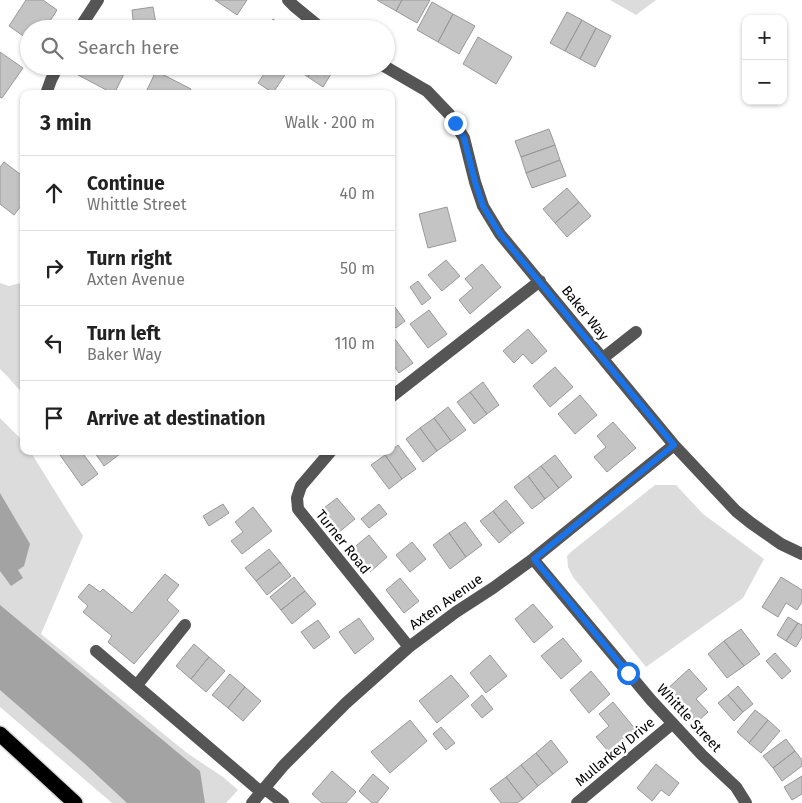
<!DOCTYPE html>
<html lang="en">
<head>
<meta charset="utf-8">
<style>
  :root { --surface:#fff; --page:#f6f6f6; --text:#222; --muted:#767676; --line:#e0e0e0 }
  body { margin:0; font-family:"Fira Sans",sans-serif; background:var(--page); color:var(--text) }
  .controls { position:absolute; right:15px; top:15px; display:grid; overflow:hidden; border-radius:10px; box-shadow:0 1px 4px #0004 }
  .controls button { width:45px; height:45px; display:grid; place-items:center; padding:0; border:0; border-bottom:1px solid var(--line); background:var(--surface); color:var(--text); font:25px sans-serif }
  .stop { position:absolute; width:15px; height:15px; margin:-11px; border:4px solid #1a73e8; border-radius:50%; background:#fff }
  .stop.end { background:#1a73e8; border-color:#fff; box-shadow:0 1px 5px #0008 }
  .list { margin:0; padding:0; list-style:none }
  h2 { display:flex; justify-content:space-between; align-items:center; height:65px; margin:0; padding:0 20px; font-size:21px }
  h2 small { font-size:16px; font-weight:400; color:var(--muted) }
  .list li { display:grid; grid-template-columns:32px 1fr auto; gap:15px; align-items:center; box-sizing:border-box; height:75px; padding:0 20px; border-top:1px solid var(--line) }
  .list b { display:block; font-size:19px; white-space:nowrap }
  .list p { margin:0; font-size:16px; white-space:nowrap; color:var(--muted) }
  .list em { font-size:16px; font-style:normal; color:var(--muted) }
  .icon { flex:none; width:28px; height:28px; fill:none; stroke:currentColor; stroke-width:2; stroke-linecap:round; stroke-linejoin:round }
  .map { position:relative; flex:none; width:802px; height:803px; overflow:hidden }
  .search { position:absolute; background:var(--surface); box-shadow:0 1px 4px #0004; left:20px; top:20px; width:375px; height:55px; display:flex; align-items:center; gap:12px; box-sizing:border-box; padding:0 18px; border-radius:28px; color:var(--muted); font-size:19px }
  .panel { position:absolute; background:var(--surface); box-shadow:0 1px 4px #0004; left:20px; top:90px; width:375px; height:365px; border-radius:10px }
  .map>svg:first-child { display:block }
  .green { fill:#dcdcdc }
  .water { fill:#a3a3a3 }
  .building { fill:#c4c4c4; stroke:#999 }
  .lines { fill:none; stroke-linecap:round; stroke-linejoin:round }
  .highway-casing { stroke:#dbdbdb; stroke-width:18 }
  .minor { stroke:#555; stroke-width:12 }
  .highway { stroke:#000; stroke-width:15 }
  .route { stroke:#1a73e8; stroke-width:6 }
  .labels { text-anchor:middle; dominant-baseline:central; stroke-width:5; stroke-linejoin:round; paint-order:stroke }
  .street-label { font-size:14px; fill:#000; stroke:#fff }
</style>
</head>
<body>
<div class="map">
<svg width="802" height="803" viewBox="0 0 802 803">
  <rect width="100%" height="100%" fill="#fff"/>
  <!-- green -->
  <path class="green" d="M610,0H656L636,15Z
    M24,282V395L7,376L0,369V283L9,286Z
    M0,418L24,442V451H30L83,536L41,634L187,753L223,777L238,790L226,803H112L0,707Z
    M655,485H676L703,514L764,559L743,598L646,667L573,577L568,567L567,556L572,551Z"/>
  <!-- water -->
  <path class="water" d="M0,493L30,544L24,566L18,570L23,578L11,586L0,571Z
    M0,605L200,771L205,803H127L84,763L0,690Z"/>
  <!-- building -->
  <path class="building" d="M26,0H43L57,10L45,29H29V40L9,26Z
    M215,0H247L237,15Z
    M377,0H402L396,11Z
    M402,0H430L417,23L396,11Z
    M432,2L453,14L438,42L417,30Z
    M153,7L157,29H134L132,10Z
    M567,12L582,20L565,51L550,43Z
    M453,14L475,26L459,54L438,42Z
    M273,19L287,29H266Z
    M582,20L596,28L580,59L565,51Z
    M596,28L611,36L595,67L580,59Z
    M478,37L512,57L496,84L463,64Z
    M0,52L23,68L2,98L0,97Z
    M82,66H128L114,94L78,75Z
    M269,66H281L288,70L273,93L258,83Z
    M294,66H315L308,77L293,67Z
    M315,66H336L323,87L308,77Z
    M156,71L191,89L189,94H145Z
    M549,129L555,145L521,157L515,141Z
    M555,145L560,160L526,173L521,157Z
    M560,160L566,176L532,188L526,173Z
    M4,162L24,177V202L14,215L0,204V167Z
    M567,188L579,202L555,223L543,209Z
    M579,202L591,216L567,237L555,223Z
    M447,207L456,241L428,248L419,214Z
    M446,260L460,276L442,291L428,275Z
    M482,264L501,287L470,314L459,300L473,288L465,279Z
    M418,281L431,298L422,305L410,287Z
    M391,303H392L405,321L396,328L391,322Z
    M429,310L447,334L428,348L410,324Z
    M528,329L547,351L532,364L523,354L514,363L503,351Z
    M394,338L413,363L399,373L391,362V340Z
    M555,367L573,387L550,407L533,386Z
    M483,382L499,405L487,414L470,392Z
    M470,392L487,414L474,424L457,402Z
    M580,395L597,415L575,434L558,414Z
    M448,407L466,430L451,441L434,418Z
    M434,418L451,441L437,451L420,428Z
    M613,422L636,448L607,472L594,457L606,447L597,436Z
    M420,428L437,451L423,462L406,439Z
    M398,445L416,469L402,479L385,455L391,451Z
    M65,451H81L98,474L82,486L60,455Z
    M98,451H124L104,466L95,453Z
    M385,455L402,479L389,489L371,465Z
    M555,455L572,477L559,488L541,466Z
    M541,466L559,488L545,499L528,476Z
    M528,476L545,499L532,509L514,487Z
    M337,498L355,519L338,533L320,511Z
    M506,500L524,523L511,533L493,511Z
    M223,504L229,513L209,526L203,516Z
    M379,504L387,514L369,528L361,519Z
    M253,507L272,531L242,554L231,541L243,532L235,522Z
    M493,511L511,533L499,543L480,521Z
    M465,522L482,545L466,557L449,533Z
    M449,533L466,557L450,569L433,545Z
    M369,535L387,557L370,572L351,550Z
    M412,542L426,559L410,572L396,555Z
    M269,549L280,562L256,581L245,568Z
    M280,562L291,576L267,595L256,581Z
    M165,574L179,585L167,600L179,611L134,664L108,642L112,636L83,612L88,606L78,597L89,584L100,592L103,589L132,613Z
    M294,577L305,591L281,610L270,597Z
    M781,577L802,590V602L797,610L786,603L778,617L762,607Z
    M400,578L419,601L404,613L386,590Z
    M305,591L316,604L292,624L281,610Z
    M533,604L553,627L534,643L515,619Z
    M788,617L798,623L786,641L777,635Z
    M359,618L374,639L355,654L339,632Z
    M318,620L330,637L314,649L301,632Z
    M798,623L802,625V637L796,647L786,641Z
    M741,629L760,654L744,666L724,641Z
    M563,638L582,661L561,679L541,656Z
    M724,641L744,666L727,678L708,654Z
    M194,644L209,657L191,679L176,666Z
    M775,653L791,671L782,679L766,661Z
    M490,655L507,676L486,693L470,673Z
    M209,657L225,671L206,692L191,679Z
    M689,669L707,689L696,699L708,712L696,723L666,690Z
    M591,671L610,694L589,713L570,690Z
    M230,674L245,687L228,708L212,695Z
    M451,675L469,696L437,723L419,701Z
    M738,686L753,704L743,712L728,695Z
    M245,687L261,701L243,721L228,708Z
    M482,695L493,709L482,718L471,705Z
    M728,695L743,712L734,721L718,703Z
    M613,702L636,730L609,752L596,737L609,726L599,714Z
    M755,710L768,720L749,743L737,732Z
    M410,720L427,741L390,773L371,752Z
    M768,720L780,731L761,753L749,743Z
    M441,727L455,743L446,750L433,734Z
    M786,739L795,751L773,768L763,756Z
    M551,740L568,762L553,774L536,753Z
    M795,751L802,760V766L782,781L773,768Z
    M536,753L553,774L538,786L521,765Z
    M656,764L679,783L669,796L661,790L652,801L637,788Z
    M521,765L538,786L523,799L506,777Z
    M332,771L356,792L346,803H322L312,794Z
    M373,774L389,788L377,803H372L359,791Z
    M802,776V794L792,800L784,787Z
    M506,777L523,799L517,803H501L490,789Z"/>
  <g class="lines">
    <!-- highway casing -->
    <g class="highway-casing">
      <path id="highway" d="M0,734L75,803"/>
    </g>
    <!-- minor -->
    <path class="minor" d="M288,0L294,6L322,29
      M79,29L98,0
      M384,66L427,91L449,114L464,138L475,182L483,206L500,234L674,445L736,511L751,523L781,544L802,554
      M46,94L51,80L58,66
      M603,358L636,332
      M391,397L540,281
      M331,451L301,486L297,498L298,509L409,647
      M533,559L651,700L702,755L736,787L746,803
      M96,651L261,792
      M137,685L185,625
      M264,788L283,803
      M252,803L284,765L346,703L409,647L456,612L493,588L533,559L674,445
      M577,803L672,724"/>
    <!-- highway -->
    <use href="#highway" class="highway"/>
  </g>
  <g class="lines">
    <!-- route -->
    <path class="route" d="M455,123L464,138L475,182L483,206L500,234L674,445L534,559L628,673"/>
  </g>
  <g class="labels">
    <!-- street labels -->
    <g class="street-label">
      <text transform="translate(585 313) rotate(51)">Baker Way</text>
      <text transform="translate(343 542) rotate(51)">Turner Road</text>
      <text transform="translate(446 602) rotate(-35)">Axten Avenue</text>
      <text transform="translate(689 718) rotate(47)">Whittle Street</text>
      <text transform="translate(615 752) rotate(-40)">Mullarkey Drive</text>
    </g>
  </g>
</svg>
<div class="controls">
<button>+</button>
<button>−</button>
</div>
<div class="stop" style="left:628px;top:673px"></div>
<div class="stop end" style="left:455px;top:123px"></div>
<div class="search"><svg class="icon" aria-label="search" viewBox="0 0 24 24"><circle cx="10" cy="10" r="6"/><path d="M15 15l6 6"/></svg>Search here</div>
<section class="panel">
<h2>3 min<small>Walk · 200 m</small></h2>
<ul class="list">
<li><svg class="icon" aria-label="ahead" viewBox="0 0 24 24"><path d="M12 20V5M6 11l6-6 6 6"/></svg><div><b>Continue</b><p>Whittle Street</p></div><em>40 m</em></li>
<li><svg class="icon" aria-label="right" viewBox="0 0 24 24"><path d="M7 20v-9h11M14 6l5 5-5 5"/></svg><div><b>Turn right</b><p>Axten Avenue</p></div><em>50 m</em></li>
<li><svg class="icon" aria-label="left" viewBox="0 0 24 24"><path d="M17 20v-9H6M10 6l-5 5 5 5"/></svg><div><b>Turn left</b><p>Baker Way</p></div><em>110 m</em></li>
<li><svg class="icon" aria-label="arrive" viewBox="0 0 24 24"><path d="M6 21V4h12l-3 4 3 4H6"/></svg><div><b>Arrive at destination</b></div></li>
</ul>
</section>
</div>
</body>
</html>
